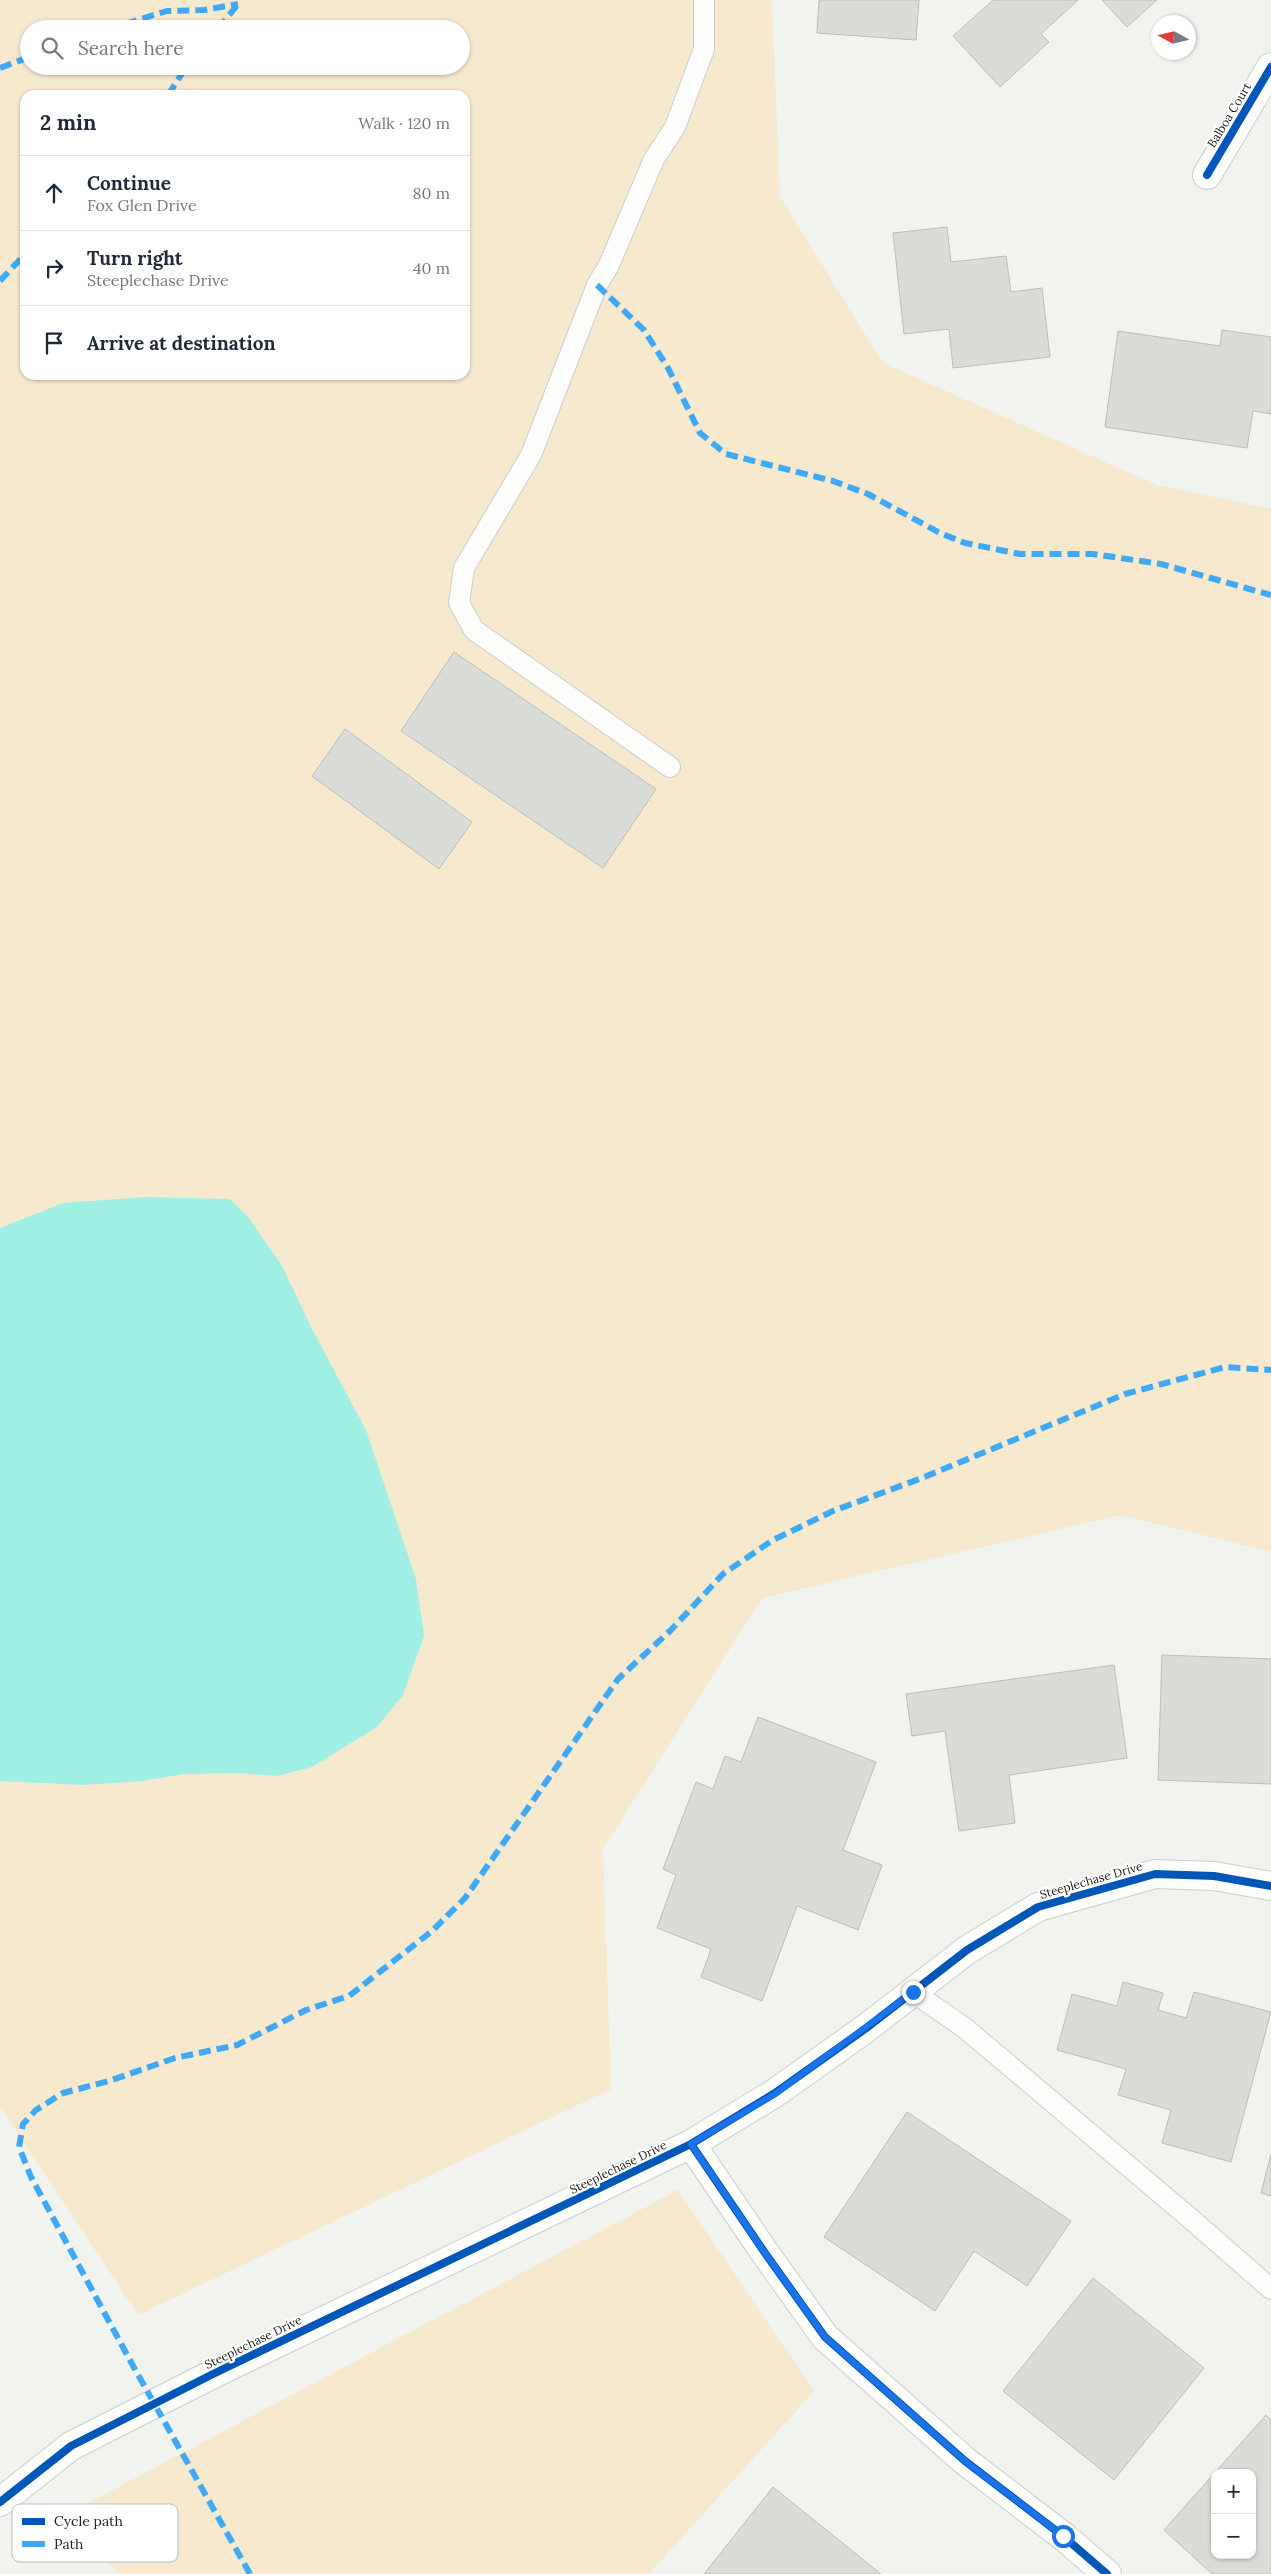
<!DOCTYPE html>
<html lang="en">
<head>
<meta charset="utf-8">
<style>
  :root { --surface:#fff; --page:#f6f6f7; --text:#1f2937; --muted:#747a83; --line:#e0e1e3 }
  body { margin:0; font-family:Lora,serif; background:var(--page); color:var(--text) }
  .controls { position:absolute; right:15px; bottom:15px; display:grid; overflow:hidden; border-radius:10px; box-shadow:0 1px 4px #0004 }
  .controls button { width:45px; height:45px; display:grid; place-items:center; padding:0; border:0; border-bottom:1px solid var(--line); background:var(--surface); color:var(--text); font:25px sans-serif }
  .compass { position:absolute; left:1151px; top:15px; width:45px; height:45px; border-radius:50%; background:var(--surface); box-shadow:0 1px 4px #0004; rotate:278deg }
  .stop { position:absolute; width:15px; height:15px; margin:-11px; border:4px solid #1a73e8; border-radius:50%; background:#fff }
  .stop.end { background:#1a73e8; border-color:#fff; box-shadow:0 1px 5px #0008 }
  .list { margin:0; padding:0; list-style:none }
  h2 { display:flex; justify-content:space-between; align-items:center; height:65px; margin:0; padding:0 20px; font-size:21px }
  h2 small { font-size:16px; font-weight:400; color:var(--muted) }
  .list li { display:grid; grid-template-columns:32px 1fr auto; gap:15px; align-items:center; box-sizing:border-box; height:75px; padding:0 20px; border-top:1px solid var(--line) }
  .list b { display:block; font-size:19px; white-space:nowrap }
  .list p { margin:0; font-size:16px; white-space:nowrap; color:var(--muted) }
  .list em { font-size:16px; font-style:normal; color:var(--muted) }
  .icon { flex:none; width:28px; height:28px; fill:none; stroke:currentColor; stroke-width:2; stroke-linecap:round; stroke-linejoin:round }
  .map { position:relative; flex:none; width:1271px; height:2574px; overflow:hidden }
  .search { position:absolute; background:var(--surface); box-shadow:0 1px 4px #0004; left:20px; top:20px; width:450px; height:55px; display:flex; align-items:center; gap:12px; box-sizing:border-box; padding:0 18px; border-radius:28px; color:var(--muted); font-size:19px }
  .panel { position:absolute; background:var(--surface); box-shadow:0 1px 4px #0004; left:20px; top:90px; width:450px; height:290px; border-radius:15px }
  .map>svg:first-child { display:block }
  .green { fill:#f6e9ce; fill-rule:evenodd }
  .water { fill:#a0efe5 }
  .building { fill:#dadcd8; stroke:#bcbdb9; fill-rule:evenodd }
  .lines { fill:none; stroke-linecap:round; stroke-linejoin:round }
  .service-casing { stroke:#cccecb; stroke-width:22 }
  .minor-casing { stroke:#cccecb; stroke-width:30 }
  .service { stroke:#fdfdfc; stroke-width:20 }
  .minor { stroke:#fdfdfc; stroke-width:28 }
  .quiet { stroke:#3fa9f5; stroke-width:6; stroke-dasharray:12 6; stroke-linecap:butt }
  .cycleway-casing { stroke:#fff; stroke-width:11 }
  .cycleway { stroke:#0057b8; stroke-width:8 }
  .route { stroke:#1a73e8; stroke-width:6 }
  .labels { text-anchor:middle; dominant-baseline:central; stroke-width:4.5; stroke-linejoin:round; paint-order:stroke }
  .street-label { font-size:12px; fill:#212320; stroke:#fff }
  .key { fill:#fff; stroke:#bcbdbc; stroke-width:1 }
  .key-label { font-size:14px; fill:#212320 }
</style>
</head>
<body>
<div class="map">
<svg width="1271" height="2574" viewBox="0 0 1271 2574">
  <rect width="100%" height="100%" fill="#f0f3ee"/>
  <!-- green -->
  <path class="green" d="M0,0H772L780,197L883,363L1157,485L1271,509V1552L1121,1515L762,1598L603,1849L611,2089L138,2315L0,2107ZM29,29H461V66H29ZM25,95H465V375H25Z
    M678,2190L814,2391L649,2574H120L64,2516Z"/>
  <!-- water -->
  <path class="water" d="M146,1197L230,1199L249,1218L282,1266L313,1331L366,1430L416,1579L424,1636L403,1695L377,1727L312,1767L277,1776L237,1773L184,1774L142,1781L82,1785L0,1781V1228L63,1203Z"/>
  <!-- building -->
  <path class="building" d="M819,0H919L916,40L817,33Z
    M993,0H1078L1041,34L1049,42L1000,87L953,36Z
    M1102,0H1157L1127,27Z
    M947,227L951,262L1006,256L1011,292L1042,288L1050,357L953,368L949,329L904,334L893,233Z
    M1222,330L1271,337V414L1253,411L1247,448L1105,427L1118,331L1220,346Z
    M454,652L656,789L603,868L401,731Z
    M345,729L472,822L439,869L312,776Z
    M1162,1655L1271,1659V1784L1158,1780Z
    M1114,1665L1127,1758L1009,1775L1015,1823L959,1831L945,1731L912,1736L906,1694Z
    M758,1717L876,1762L843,1850L882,1865L858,1930L797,1906L762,2001L701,1977L711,1949L657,1928L676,1875L663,1869L696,1782L713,1789L725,1756L741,1762Z
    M1123,1982L1163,1993L1158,2010L1186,2018L1194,1992L1271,2012L1231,2162L1162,2143L1171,2110L1118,2095L1126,2069L1057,2050L1072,1994L1117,2006Z
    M907,2112L1071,2221L1027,2286L974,2251L935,2311L824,2237Z
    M1271,2154V2196L1261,2193Z
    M1093,2278L1204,2368L1114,2480L1003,2391Z
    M1266,2415L1271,2420V2574H1212L1164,2530ZM1215,2473H1252V2555H1215Z
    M773,2487L881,2574H704Z"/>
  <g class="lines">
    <!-- service casing -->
    <g class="service-casing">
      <path id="service" d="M670,767L474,630L459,603L464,568L531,455L597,285L609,265L654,159L675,127L704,49V0
        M913,1992L966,2029L1191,2219L1271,2289"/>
    </g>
    <!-- minor casing -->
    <g class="minor-casing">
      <path id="minor" d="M1207,175L1271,67
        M691,2144L765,2253L825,2337L965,2461L1063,2536L1107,2574
        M0,2502L71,2446L213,2374L691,2144L775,2093L865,2029L967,1950L1038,1907L1155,1874L1214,1876L1271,1886"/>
    </g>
    <!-- service -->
    <use href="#service" class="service"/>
    <!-- minor -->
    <use href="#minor" class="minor"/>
    <!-- quiet -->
    <path class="quiet" d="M108,29L167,11L204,10L238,4
      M218,29L238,4
      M0,68L29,57
      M168,95L187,66
      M0,281L25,254
      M597,285L644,330L668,368L700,433L726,454L833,481L868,494L940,533L965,543L1020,554H1093L1161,564L1271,595
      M250,2574L132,2364L31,2177L19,2147L23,2124L36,2110L63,2093L109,2081L175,2058L237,2045L306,2010L349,1996L432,1931L465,1898L618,1679L671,1630L723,1574L773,1540L833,1511L922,1478L1125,1394L1225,1367L1271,1370"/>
    <!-- cycleway casing -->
    <g class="cycleway-casing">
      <path id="cycleway" d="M1207,175L1271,67
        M691,2144L765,2253L825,2337L965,2461L1063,2536L1107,2574
        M0,2502L71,2446L213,2374L691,2144L775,2093L865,2029L967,1950L1038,1907L1155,1874L1214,1876L1271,1886"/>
    </g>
    <!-- cycleway -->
    <use href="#cycleway" class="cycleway"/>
  </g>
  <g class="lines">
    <!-- route -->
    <path class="route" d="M913,1992L775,2094L691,2144L765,2253L825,2337L965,2461L1063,2536"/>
  </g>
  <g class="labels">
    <!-- street labels -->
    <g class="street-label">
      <text transform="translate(1229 115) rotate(-59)">Balboa Court</text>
      <text transform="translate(1091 1880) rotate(-16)">Steeplechase Drive</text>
      <text transform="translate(618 2167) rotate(-26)">Steeplechase Drive</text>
      <text transform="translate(253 2342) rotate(-26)">Steeplechase Drive</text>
    </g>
  </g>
  <!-- legend -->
  <rect x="12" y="2504" width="166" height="58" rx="8" class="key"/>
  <rect x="22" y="2518" width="23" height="7" fill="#0057b8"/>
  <rect x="22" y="2541" width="23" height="6" fill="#3fa9f5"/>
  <g class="key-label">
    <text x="54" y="2526">Cycle path</text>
    <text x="54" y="2549">Path</text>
  </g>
</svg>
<div class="controls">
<button>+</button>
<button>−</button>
</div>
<svg class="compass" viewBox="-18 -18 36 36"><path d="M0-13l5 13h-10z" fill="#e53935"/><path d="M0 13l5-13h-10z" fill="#747a83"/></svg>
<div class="stop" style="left:1063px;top:2536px"></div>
<div class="stop end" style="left:913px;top:1992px"></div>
<div class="search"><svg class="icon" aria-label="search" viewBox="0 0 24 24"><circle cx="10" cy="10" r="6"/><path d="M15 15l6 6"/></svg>Search here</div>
<section class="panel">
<h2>2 min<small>Walk · 120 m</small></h2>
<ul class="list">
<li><svg class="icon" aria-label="ahead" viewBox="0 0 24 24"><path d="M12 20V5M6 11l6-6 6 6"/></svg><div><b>Continue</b><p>Fox Glen Drive</p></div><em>80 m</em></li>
<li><svg class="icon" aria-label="right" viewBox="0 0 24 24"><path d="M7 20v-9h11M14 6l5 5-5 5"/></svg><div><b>Turn right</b><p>Steeplechase Drive</p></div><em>40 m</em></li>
<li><svg class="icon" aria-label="arrive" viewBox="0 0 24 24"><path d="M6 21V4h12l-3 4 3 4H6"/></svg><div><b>Arrive at destination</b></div></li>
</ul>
</section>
</div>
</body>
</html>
